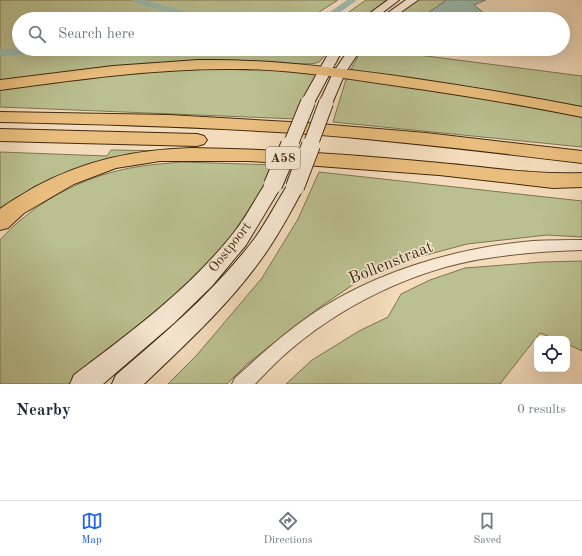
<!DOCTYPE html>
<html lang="en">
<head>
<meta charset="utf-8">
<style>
  :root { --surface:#fff; --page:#f2f2f3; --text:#1f2937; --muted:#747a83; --line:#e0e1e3; --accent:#2563eb }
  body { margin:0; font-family:"Old Standard TT",serif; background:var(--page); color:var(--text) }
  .controls { position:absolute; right:12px; bottom:12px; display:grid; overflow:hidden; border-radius:8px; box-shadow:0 4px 16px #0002 }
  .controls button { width:36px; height:36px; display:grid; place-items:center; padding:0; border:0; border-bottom:1px solid var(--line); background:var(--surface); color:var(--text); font:20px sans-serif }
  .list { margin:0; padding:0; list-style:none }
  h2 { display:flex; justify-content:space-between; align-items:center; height:52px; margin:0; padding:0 16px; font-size:17px }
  h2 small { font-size:13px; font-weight:400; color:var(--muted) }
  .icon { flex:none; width:22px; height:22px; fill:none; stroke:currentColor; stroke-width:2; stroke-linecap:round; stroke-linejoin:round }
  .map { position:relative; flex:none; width:582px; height:384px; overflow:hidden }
  .search { position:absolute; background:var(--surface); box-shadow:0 4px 16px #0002; left:12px; right:12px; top:12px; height:44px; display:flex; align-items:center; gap:10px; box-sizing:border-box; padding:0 14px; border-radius:22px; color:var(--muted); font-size:15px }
  .sheet { height:116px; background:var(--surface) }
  nav { display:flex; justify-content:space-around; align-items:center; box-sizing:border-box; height:56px; border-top:1px solid var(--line); background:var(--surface); font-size:11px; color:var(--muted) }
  nav a { display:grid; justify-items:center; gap:2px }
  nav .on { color:var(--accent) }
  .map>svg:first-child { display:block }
  .green { fill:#bbc090; stroke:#7e7550 }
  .water { fill:#9bbbae; stroke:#77816e }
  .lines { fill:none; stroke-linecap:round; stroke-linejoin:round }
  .canal { fill:#9bbbae; fill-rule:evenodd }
  .street-casing { stroke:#6e563a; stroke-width:2 }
  .secondary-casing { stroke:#412a0f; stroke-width:2 }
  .highway-casing { stroke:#412a0f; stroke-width:2 }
  .street { fill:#f7e8d3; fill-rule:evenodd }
  .secondary { fill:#f7e8d3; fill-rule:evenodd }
  .highway { fill:#eabe7e; fill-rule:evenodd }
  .secondary-bridge-far1-casing { stroke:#412a0f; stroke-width:16; stroke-linecap:butt }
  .secondary-bridge-casing { stroke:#412a0f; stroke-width:20; stroke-linecap:butt }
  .secondary-bridge-far1 { stroke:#f7e8d3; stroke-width:14 }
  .secondary-bridge { stroke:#f7e8d3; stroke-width:18 }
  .labels { text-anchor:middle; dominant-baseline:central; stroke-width:3; stroke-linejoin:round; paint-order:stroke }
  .shield { fill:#f7e8d3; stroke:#78634a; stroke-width:1 }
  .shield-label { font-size:13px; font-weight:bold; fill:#412a0f }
  .street-label { font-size:14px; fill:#412a0f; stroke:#f7e8d3 }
  .near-street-label { font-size:17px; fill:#412a0f; stroke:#f7e8d3 }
</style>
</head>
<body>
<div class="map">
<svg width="582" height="384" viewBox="0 0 582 384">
  <rect width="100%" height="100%" fill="#f3dbbb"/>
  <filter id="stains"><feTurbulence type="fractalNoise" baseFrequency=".005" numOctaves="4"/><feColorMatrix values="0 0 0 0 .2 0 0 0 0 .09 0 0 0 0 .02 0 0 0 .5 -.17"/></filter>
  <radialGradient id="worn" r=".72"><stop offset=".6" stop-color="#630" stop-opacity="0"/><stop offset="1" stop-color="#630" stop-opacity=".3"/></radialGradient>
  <!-- green -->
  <path class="green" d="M0,0H338L308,19H19V49H24L0,51Z
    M366,0H387L361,19H339Z
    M418,0H447L419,19H389Z
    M79,49H331L319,62L312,64L251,62L119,67L0,80V55Z
    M362,49H396L395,52L582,76V107L513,94L361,74L351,69Z
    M224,66L317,73L297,119L0,107V87L90,75Z
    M347,76L582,115V147L333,122Z
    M111,150L176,151L116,159L0,218V152L107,156Z
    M181,162L277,165L242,224L206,267L175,298L70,384H0V240C30,206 76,180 121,170C141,165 161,164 181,162Z
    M319,172L582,201V237L547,235L467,244L378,268L317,309L247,364L227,384H168L196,356L262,278L298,219Z
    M582,261V351L567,344V339H555L540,333L500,384H286L312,360L359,331L388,317L401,294L430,280L465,268L542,262Z"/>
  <!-- water -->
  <path class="water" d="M447,0H486L474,5L489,17H471L466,19H419Z"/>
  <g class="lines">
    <!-- canal -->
    <path class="canal" d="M132,0H145L205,17L207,19H192L133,2Z
      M347,0H357L331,19H320Z
      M19,48V49H55L50,52L0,56V50Z"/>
    <!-- street casing -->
    <g class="street-casing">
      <path id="street" d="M582,240V250C550,251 520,253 488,258C414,269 339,306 283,356C273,365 264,375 255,384H232L235,378C259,356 282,335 308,317C373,272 455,248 533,241C549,240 566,240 582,240Z"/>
    </g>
    <!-- secondary casing -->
    <g class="secondary-casing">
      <path id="secondary" d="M388,0H399L374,19H362Z
        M406,0H418L391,19H379Z
        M331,49H343L313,105L308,106L303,105L301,102Z
        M349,49H361L345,73L331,106L326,107L321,106L319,103L333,73Z
        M273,179L279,181L282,185L246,245L212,286L174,323L103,384H70L74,375C130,333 188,290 232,235C246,218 255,199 267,181Z
        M295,181L301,183L304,187C293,208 282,228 269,248C235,299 188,342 144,384H112L116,375C165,333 216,290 255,238C268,220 277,201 289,183Z"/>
    </g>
    <!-- highway casing -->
    <g class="highway-casing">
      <path id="highway" d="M198,60C265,59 330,67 397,76C459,85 521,95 582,107V117C519,104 455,94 391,85C336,77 281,68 226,69C150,69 75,80 0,90V80L113,66Z
        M0,112L169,115L308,123L426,133L582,151V163C491,152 400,141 308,134C206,127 103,124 0,122Z
        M0,129L197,134L204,136L207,140L204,144L197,146L0,141Z
        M191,148C274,149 357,155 440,163C487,167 534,175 582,173V187L553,188L439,175L249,161H160L116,168L74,184L24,213L8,228L0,230V209C10,201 22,195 33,188C85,160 133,150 191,148Z"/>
    </g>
    <!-- street -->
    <use href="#street" class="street"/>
    <!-- secondary -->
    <use href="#secondary" class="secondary"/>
    <!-- highway -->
    <use href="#highway" class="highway"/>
    <!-- secondary-bridge-far1 casing -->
    <g class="secondary-bridge-far1-casing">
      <path id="secondary-bridge-far1" d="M290,146L308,102
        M310,146L326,103"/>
    </g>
    <!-- secondary-bridge casing -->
    <g class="secondary-bridge-casing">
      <path id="secondary-bridge" d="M273,185L290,145
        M295,187L311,145"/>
    </g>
    <!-- secondary-bridge-far1 -->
    <use href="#secondary-bridge-far1" class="secondary-bridge-far1"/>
    <!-- secondary-bridge -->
    <use href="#secondary-bridge" class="secondary-bridge"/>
  </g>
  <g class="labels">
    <!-- shield labels -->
    <rect class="shield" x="266" y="147" width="34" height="22" rx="3"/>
    <g class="shield-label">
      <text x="283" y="158">A58</text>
    </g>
    <!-- street labels -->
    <g class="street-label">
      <text transform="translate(230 247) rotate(-52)">Oostpoort</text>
    </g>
    <!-- near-street labels -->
    <g class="near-street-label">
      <text transform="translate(391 263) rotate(-22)">Bollenstraat</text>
    </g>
  </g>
  <rect width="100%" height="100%" filter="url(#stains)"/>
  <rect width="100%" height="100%" fill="url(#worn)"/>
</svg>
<div class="controls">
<button><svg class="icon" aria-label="locate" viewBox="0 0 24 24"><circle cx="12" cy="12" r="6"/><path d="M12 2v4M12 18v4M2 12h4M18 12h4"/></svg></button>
</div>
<div class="search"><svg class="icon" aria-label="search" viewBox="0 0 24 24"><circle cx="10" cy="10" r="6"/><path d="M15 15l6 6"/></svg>Search here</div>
</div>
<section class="sheet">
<h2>Nearby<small>0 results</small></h2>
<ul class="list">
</ul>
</section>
<nav>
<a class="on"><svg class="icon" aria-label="map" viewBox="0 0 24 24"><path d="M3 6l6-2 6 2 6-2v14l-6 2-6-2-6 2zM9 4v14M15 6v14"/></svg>Map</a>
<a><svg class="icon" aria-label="directions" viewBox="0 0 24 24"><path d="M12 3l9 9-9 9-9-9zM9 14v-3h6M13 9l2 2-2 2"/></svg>Directions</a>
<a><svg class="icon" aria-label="saved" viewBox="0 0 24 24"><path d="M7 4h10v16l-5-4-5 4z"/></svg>Saved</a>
</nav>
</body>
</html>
